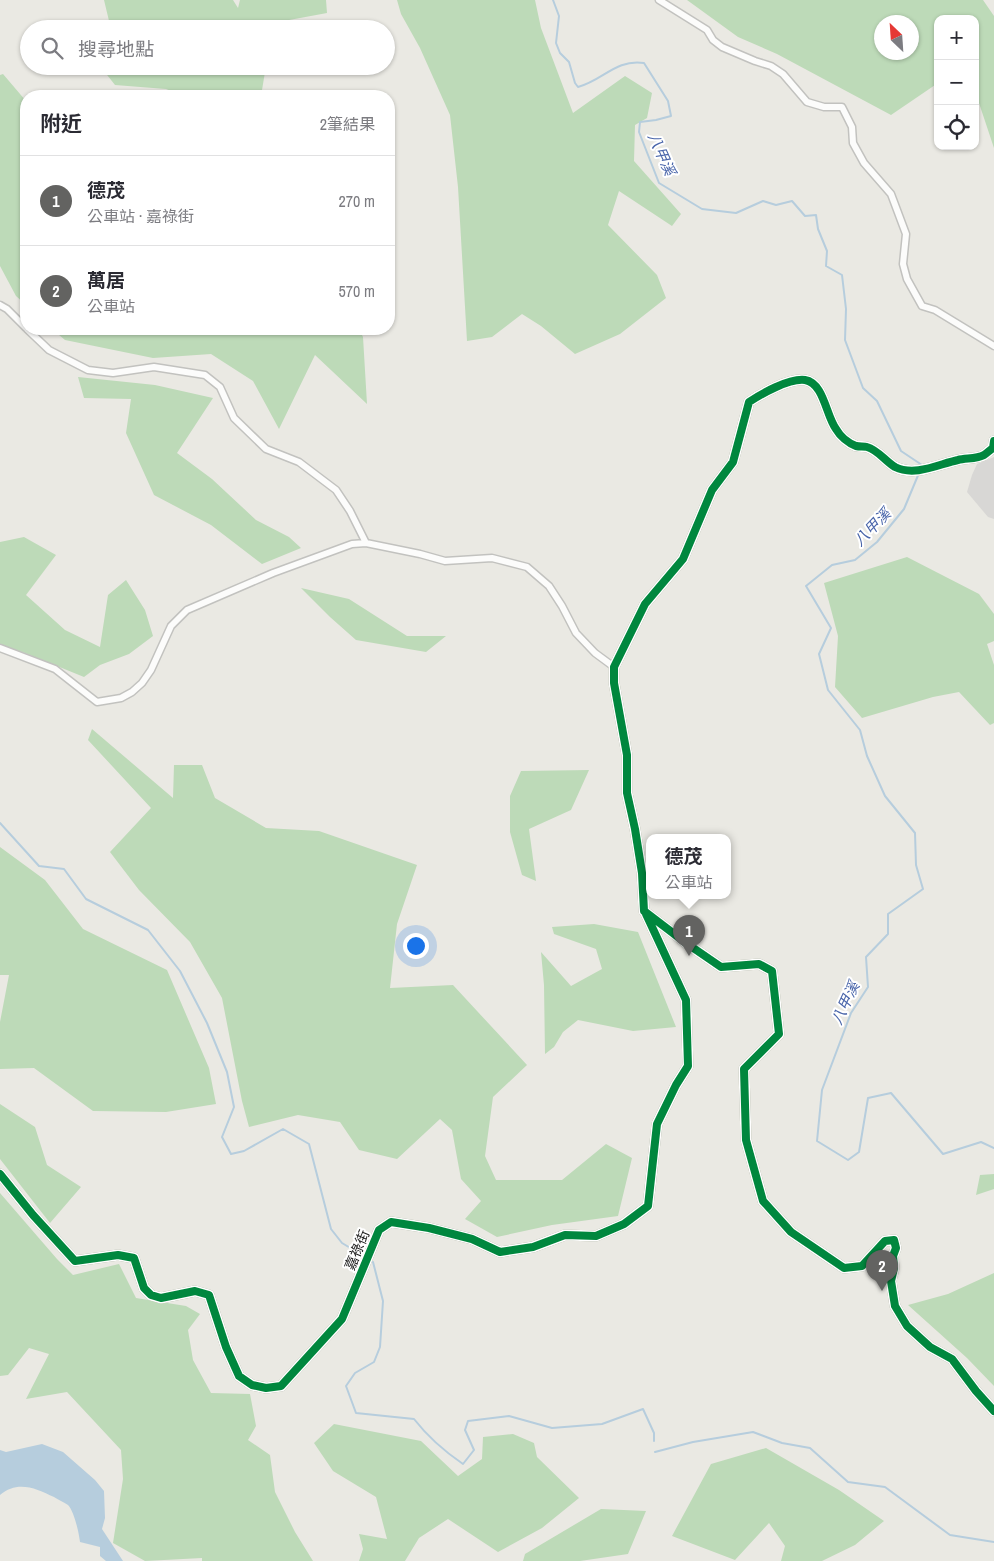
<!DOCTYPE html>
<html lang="zh-TW">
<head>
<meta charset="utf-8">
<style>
  :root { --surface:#fff; --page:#f2f2f3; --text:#2b2b33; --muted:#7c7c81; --line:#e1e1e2; --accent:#636361 }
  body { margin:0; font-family:"Archivo Narrow","Noto Sans TC",sans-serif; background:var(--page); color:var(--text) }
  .controls { position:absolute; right:15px; top:15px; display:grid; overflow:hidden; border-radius:10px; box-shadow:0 1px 4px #0004 }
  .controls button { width:45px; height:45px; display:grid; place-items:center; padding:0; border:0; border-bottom:1px solid var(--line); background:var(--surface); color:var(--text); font:25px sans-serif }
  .compass { position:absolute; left:874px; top:15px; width:45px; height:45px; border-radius:50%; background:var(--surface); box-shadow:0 1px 4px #0004; rotate:335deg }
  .you { position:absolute; left:415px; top:945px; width:18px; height:18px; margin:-12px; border:4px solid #fff; border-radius:50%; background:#1a73e8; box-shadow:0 0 0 8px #1a73e833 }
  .badge { display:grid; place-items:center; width:32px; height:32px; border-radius:50%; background:var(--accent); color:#fff; font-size:16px; font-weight:700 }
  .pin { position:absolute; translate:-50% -41px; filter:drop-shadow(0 1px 2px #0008) }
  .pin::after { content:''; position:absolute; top:26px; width:18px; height:15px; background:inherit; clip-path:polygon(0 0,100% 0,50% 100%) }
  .popup { position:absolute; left:646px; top:834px; width:85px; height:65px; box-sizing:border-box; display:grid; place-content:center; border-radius:10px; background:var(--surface); filter:drop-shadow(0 1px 4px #0005); font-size:16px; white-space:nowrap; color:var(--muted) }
  .popup b { font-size:19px; color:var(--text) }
  .popup::after { content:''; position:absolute; left:50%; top:100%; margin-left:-10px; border:10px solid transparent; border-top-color:var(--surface) }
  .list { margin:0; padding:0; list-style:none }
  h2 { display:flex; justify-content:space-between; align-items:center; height:65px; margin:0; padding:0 20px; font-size:21px }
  h2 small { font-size:16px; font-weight:400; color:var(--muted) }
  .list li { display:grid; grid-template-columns:32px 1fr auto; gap:15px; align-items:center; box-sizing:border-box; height:90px; padding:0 20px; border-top:1px solid var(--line) }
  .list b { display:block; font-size:19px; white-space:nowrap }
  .list p { margin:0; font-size:16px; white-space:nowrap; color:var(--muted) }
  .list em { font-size:16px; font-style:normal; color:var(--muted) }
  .icon { flex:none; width:28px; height:28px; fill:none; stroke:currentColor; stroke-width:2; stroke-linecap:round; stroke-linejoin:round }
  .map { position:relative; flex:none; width:994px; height:1561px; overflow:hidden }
  .search { position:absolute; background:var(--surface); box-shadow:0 1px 4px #0004; left:20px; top:20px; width:375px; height:55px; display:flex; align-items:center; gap:12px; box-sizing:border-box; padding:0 18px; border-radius:28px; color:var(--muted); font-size:19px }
  .panel { position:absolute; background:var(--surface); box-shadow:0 1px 4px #0004; left:20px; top:90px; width:375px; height:245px; border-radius:20px }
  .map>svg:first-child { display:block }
  .religious { fill:#d8d7d5 }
  .forest { fill:#bddab8; fill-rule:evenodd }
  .water { fill:#b6cddd }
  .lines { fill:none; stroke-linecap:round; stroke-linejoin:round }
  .stream { stroke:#b6cddd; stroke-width:2 }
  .street-casing { stroke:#c2c2bf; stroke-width:9 }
  .secondary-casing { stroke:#8d937c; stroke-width:11 }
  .street { stroke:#fcfcfb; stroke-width:6 }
  .secondary { stroke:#f0f2e9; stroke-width:9 }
  .cycleway-casing { stroke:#fff; stroke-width:11 }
  .cycleway { stroke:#00873e; stroke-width:8 }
  .labels { text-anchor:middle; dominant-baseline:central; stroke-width:4; stroke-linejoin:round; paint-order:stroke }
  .street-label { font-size:14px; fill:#1b1b1b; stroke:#fff }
  .water-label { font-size:15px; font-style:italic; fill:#4965aa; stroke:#fff }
</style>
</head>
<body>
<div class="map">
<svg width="994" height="1561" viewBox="0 0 994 1561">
  <rect width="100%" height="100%" fill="#eae9e3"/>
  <!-- religious -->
  <path class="religious" d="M994,457V519L988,517L967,492L972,475L977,464Z"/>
  <!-- forest -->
  <path class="forest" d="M104,0H233L238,8L240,0H326L327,13L273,23L272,29H108L110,25Z
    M397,0H535L541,28L573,113L625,76L652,93L647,118L635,125L634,161L681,214L672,226L619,191L608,225L657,275L666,298L620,334L575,354L541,326L522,314L492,337L467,341L458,187L450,115L420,48L401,14Z
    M687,0H983L994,16V148L975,91V19H938V83L891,115L777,54L738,37ZM882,22H912V52H882Z
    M100,66H266L261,96H184L166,89L115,85Z
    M3,74L26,101V238L22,241L26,247V305L16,296L0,266V75Z
    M52,329H220L248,334L252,329H359L363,337L367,404L315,355L279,429L253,381L211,354L153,358L65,340Z
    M78,377L155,385L213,398L177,453L212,479L256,520L289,537L301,548L262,564L211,525L154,495L126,433L131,399L84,398Z
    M24,537L56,555L26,595L65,630L100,647L108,595L126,580L145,610L153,636L129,654L100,665L84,677L25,653L0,645V542Z
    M907,557L979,594L994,614V641L987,644L994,665V723L990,725L959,692L933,697L862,718L835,687L838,636L824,583Z
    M301,588L349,599L407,636H446L426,652L356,640L330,617Z
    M92,729L173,798L174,765H202L215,798L266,828L319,831L417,865L397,924L390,988L453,985L527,1065L493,1097L485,1156L496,1180H562L606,1144L632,1158L618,1216L552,1225L497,1237L465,1219L481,1201L461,1179L452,1130L440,1119L397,1159L359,1150L340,1122L298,1115L249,1127L242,1101L222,998L190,942L139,890L110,852L151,808L88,740Z
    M589,770L571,810L529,829L536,881L522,875L510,832V796L521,771Z
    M0,847L45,880L83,929L167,970L209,1068L216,1104L166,1112L93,1111L34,1068L0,1069V1022L9,975H0Z
    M594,924L638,932L676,1027L633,1031L578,1020L563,1032L554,1047L545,1054L544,985L541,952L571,986L602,969L596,949L554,934L552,927Z
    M0,1104L35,1127L47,1165L81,1187L50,1223L0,1159Z
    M994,1174V1189L976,1195L980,1175Z
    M0,1193L57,1259L73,1275L119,1264L136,1298L186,1306L200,1314L188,1330L193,1360L211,1393L250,1394L256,1426L248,1440L270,1455L275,1492L295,1532L313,1561H202V1558L145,1561L113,1543L123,1479L121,1450L67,1392L26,1399L49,1354L29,1348L8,1375L0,1376Z
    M994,1273V1386L967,1358L908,1305L948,1294Z
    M334,1424L421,1441L458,1476L482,1459L483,1437L513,1434L534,1443L537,1457L579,1498L542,1528L498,1552L448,1519L419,1538L405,1561H359L363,1549L359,1534L387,1539L376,1497L333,1471L314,1443Z
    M766,1448L839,1490L884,1521L855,1545L822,1561H781L785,1546L769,1523L735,1560L672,1536L711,1464Z
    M601,1509L646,1511L628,1554L580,1561H523L525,1554Z"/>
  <!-- water -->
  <path class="water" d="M42,1444L63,1452L95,1480L104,1491L105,1518L102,1529L123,1561H106L100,1556V1547L80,1542C79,1533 74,1511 68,1505C64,1502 58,1500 54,1497C36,1488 17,1480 0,1495V1450L6,1452Z"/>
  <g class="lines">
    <!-- stream -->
    <path class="stream" d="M553,0L559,16L556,43L560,53L569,62L575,83L578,87C604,80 615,59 644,63L668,101L671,116L656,120L640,122L639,132L659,183L702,209L736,213L763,201L776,205L792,201L805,216L816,215L818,229L827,251L826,266L842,275L846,309L845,340L863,388L877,401L901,451L922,465L921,466
      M919,473L904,509L877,542L855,560L832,565L806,586L831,628L819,654L828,690L860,730L867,756L885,796L915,833L916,865L923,889L888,914V934L866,957L868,987L851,1013L822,1090L817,1141L848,1160L859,1152L868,1098L891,1093L943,1154L981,1142L994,1148
      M0,823L39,866L64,869L86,899L148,930L180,971L207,1023L227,1072L234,1107L222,1137L231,1154L244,1151L283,1129L309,1144L331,1229L342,1243L362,1255
      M373,1262L383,1301L380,1347L374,1362L355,1373L346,1386L356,1413L414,1419C428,1437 444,1451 463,1464L474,1450L465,1430L468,1421L509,1416L552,1428L602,1424L643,1409L654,1433V1441
      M655,1452L693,1442L753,1432L782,1443L810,1448L848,1482L885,1487L950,1535L994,1542"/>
    <!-- street casing -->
    <g class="street-casing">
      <path id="street" d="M659,0L707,30L713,40L722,47L755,61L771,66L783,74L807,102L824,107H842L852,127L853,143L864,163L891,194L906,234L903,264L907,279L922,306L935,310L994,346
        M0,305L7,309L26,328
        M27,329L49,350L88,370L113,373L154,367L205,375L220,387L234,418L266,449L299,462L336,490L350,511L366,543
        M0,648L55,669L97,702L121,698L132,692L142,683L151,670L171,626L187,610L273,573L352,544L366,543L420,554L445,561L492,558L527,567L549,586L562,606L576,633L595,653L614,667"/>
    </g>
    <!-- secondary casing -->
    <g class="secondary-casing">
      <path id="secondary" d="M994,441L993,448C990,450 987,453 984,455C977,459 966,458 958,460C939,464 915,477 895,467C885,461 878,450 867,447C864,446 860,447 856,446C848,443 840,436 836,429C826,416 824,383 805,380C789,378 761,394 749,402L733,462L712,490L683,559L645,604L614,667V683L627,755V793L635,829L642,873L644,911L686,943L721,967L759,964L772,971L779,1034L744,1069L746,1140L763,1201L791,1232L844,1268L862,1266L885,1241L894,1240L896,1248L893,1256L894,1268L891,1281L895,1306L907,1326L930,1347L952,1359L976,1391L994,1411
        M0,1174L33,1215L75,1261L118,1255L134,1258L144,1288L151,1295L161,1298L195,1291L209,1295L226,1347L239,1376L252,1385L266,1388L281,1386L342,1319L379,1230L391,1222L429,1228L472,1239L500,1252L533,1247L565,1235L596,1236L624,1224L648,1206L657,1124L676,1085L688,1066L686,1000L646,914"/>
    </g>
    <!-- street -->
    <use href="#street" class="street"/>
    <!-- secondary -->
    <use href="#secondary" class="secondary"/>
    <!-- cycleway casing -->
    <g class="cycleway-casing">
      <path id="cycleway" d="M994,441L993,448C990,450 987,453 984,455C977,459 966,458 958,460C939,464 915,477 895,467C885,461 878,450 867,447C864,446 860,447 856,446C848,443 840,436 836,429C826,416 824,383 805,380C789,378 761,394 749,402L733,462L712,490L683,559L645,604L614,667V683L627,755V793L635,829L642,873L644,911L686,943L721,967L759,964L772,971L779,1034L744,1069L746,1140L763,1201L791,1232L844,1268L862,1266L885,1241L894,1240L896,1248L893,1256L894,1268L891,1281L895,1306L907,1326L930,1347L952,1359L976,1391L994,1411
        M0,1174L33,1215L75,1261L118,1255L134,1258L144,1288L151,1295L161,1298L195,1291L209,1295L226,1347L239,1376L252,1385L266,1388L281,1386L342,1319L379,1230L391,1222L429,1228L472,1239L500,1252L533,1247L565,1235L596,1236L624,1224L648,1206L657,1124L676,1085L688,1066L686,1000L646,914"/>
    </g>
    <!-- cycleway -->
    <use href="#cycleway" class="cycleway"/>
  </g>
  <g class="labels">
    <!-- street labels -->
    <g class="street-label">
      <text transform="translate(357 1250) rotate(-67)">嘉祿街</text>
    </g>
    <!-- water labels -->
    <g class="water-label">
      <text transform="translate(662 154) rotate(66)">八甲溪</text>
      <text transform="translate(872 527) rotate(-46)">八甲溪</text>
      <text transform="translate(845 1003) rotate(-65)">八甲溪</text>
    </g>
  </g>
</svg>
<div class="controls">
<button>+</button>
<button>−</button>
<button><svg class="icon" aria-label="locate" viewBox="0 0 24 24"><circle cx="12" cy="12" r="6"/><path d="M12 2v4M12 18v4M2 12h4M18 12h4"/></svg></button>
</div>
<svg class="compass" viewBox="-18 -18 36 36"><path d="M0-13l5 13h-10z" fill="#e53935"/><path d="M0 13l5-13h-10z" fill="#7c7c81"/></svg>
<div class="you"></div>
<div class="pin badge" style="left:689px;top:956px">1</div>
<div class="popup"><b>德茂</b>公車站</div>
<div class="pin badge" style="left:882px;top:1291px">2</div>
<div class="search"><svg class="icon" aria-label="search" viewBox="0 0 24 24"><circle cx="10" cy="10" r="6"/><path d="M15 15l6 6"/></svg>搜尋地點</div>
<section class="panel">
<h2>附近<small>2筆結果</small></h2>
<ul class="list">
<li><span class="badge">1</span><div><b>德茂</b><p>公車站 · 嘉祿街</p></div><em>270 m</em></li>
<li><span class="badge">2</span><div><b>萬居</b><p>公車站</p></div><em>570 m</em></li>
</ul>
</section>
</div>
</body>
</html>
